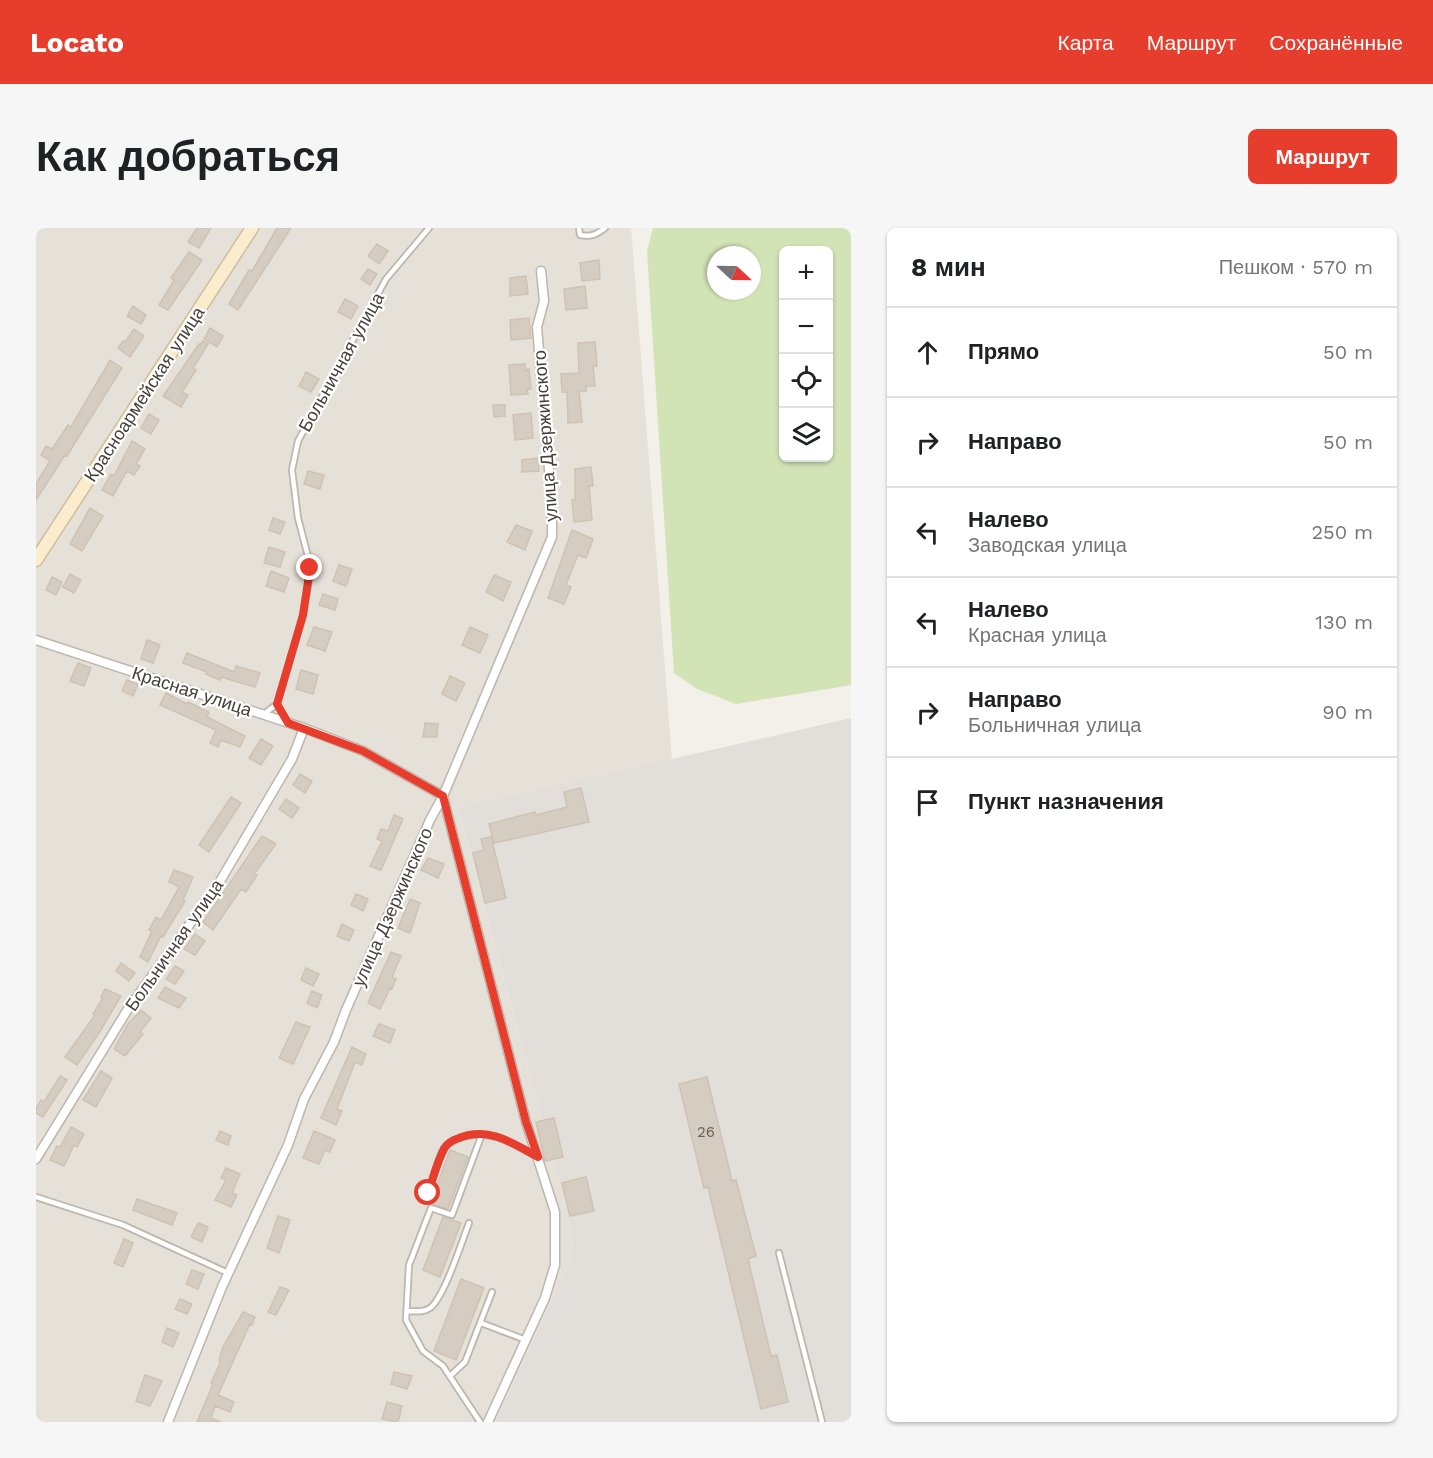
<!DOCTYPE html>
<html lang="ru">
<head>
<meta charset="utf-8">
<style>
  :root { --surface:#fff; --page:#f6f6f6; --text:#202124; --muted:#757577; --line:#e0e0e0; --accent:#e63d2d }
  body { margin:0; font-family:"Work Sans",sans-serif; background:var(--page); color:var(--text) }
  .controls { position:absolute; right:18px; top:18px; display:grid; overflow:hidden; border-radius:9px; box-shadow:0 2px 4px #0004 }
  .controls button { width:54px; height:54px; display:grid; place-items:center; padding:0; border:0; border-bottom:2px solid var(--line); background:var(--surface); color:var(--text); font:30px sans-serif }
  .compass { position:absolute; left:671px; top:18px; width:54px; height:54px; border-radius:50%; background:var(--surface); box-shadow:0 2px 4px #0004; rotate:112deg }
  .stop { position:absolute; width:18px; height:18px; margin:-14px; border:4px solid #e63d2d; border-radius:50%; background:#fff }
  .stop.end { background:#e63d2d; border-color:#fff; box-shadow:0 2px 6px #0008 }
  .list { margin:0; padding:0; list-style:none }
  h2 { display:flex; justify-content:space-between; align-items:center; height:78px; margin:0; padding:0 24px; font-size:26px }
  h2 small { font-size:20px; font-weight:400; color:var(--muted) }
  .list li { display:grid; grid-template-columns:39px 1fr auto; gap:18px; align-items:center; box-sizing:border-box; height:90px; padding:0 24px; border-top:2px solid var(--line) }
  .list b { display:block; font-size:22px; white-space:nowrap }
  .list p { margin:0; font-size:20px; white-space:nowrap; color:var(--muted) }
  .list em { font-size:20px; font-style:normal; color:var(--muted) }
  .icon { flex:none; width:33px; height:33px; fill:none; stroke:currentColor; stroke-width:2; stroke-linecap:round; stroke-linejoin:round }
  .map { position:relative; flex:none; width:815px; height:1194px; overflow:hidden; border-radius:9px }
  header { display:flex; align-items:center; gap:36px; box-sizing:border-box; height:84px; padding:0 30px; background:var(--accent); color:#fff }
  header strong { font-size:28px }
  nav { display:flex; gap:33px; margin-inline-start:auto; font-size:21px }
  .intro { display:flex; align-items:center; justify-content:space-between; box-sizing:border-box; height:144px; padding:0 36px }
  h1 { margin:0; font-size:42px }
  .button { padding:15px 27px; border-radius:9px; background:var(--accent); color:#fff; font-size:21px; font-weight:700 }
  main { display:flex; gap:36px; padding:0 36px }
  aside { flex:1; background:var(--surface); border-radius:9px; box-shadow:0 2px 4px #0004 }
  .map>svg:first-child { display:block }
  .residential { fill:#e6e1d8 }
  .industrial { fill:#e2deda }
  .green { fill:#d2e3b6; fill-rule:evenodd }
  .building { fill:#d6cdc2; stroke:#cec2b3; stroke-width:1.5 }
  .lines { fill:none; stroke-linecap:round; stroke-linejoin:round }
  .lane-casing { stroke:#bdb6ac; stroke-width:8 }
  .street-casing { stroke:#bdb6ac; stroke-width:11 }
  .secondary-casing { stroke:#cebe9d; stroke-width:15 }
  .lane { stroke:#fff; stroke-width:4.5 }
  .street { stroke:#fff; stroke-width:8 }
  .secondary { stroke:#faeccc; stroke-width:12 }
  .route { stroke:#e63d2d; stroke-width:8 }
  .labels { text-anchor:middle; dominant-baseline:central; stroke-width:4.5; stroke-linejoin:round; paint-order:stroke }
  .number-label { font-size:15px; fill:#6a625a }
  .street-label { font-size:18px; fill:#463f38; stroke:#fff }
</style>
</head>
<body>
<header>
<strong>Locato</strong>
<nav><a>Карта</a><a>Маршрут</a><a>Сохранённые</a></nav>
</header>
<div class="intro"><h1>Как добраться</h1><a class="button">Маршрут</a></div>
<main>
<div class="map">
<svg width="815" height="1194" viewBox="0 0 815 1194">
  <rect width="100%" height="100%" fill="#f3efe9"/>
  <!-- residential -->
  <path class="residential" d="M0,0H595L636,532L422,581L527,969L537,1015L533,1035L459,1194H0Z"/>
  <!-- industrial -->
  <path class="industrial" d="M815,490V1194H459L533,1035L537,1015L527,969L422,580Z"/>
  <!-- green -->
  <path class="green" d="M617,0H815V457L700,476L661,461L638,445L611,23ZM748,22H792V230H748ZM680,27H716V63H680Z"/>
  <!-- building -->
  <path class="building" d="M161,0H175L163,20L152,14Z
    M241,0H255L202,82L193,76L213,42L216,43Z
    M341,16L352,23L343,36L332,28Z
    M153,24L166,32L132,82L123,77L138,52L135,50Z
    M563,32L564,51L546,53L544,35Z
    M332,41L341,46L334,57L325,51Z
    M490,48L492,66L474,68V50Z
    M549,58L551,80L530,82L528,61Z
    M309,71L322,78L315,91L302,84Z
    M97,78L110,87L105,96L91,88Z
    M493,90L495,110L475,112L474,92Z
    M174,100L187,108L181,119L168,111Z
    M98,101L108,108L94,129L82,120L87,113L89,114Z
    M167,113L172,116L157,140L160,142L146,164L152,167L145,179L127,168L163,116L164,117Z
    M559,114L561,138H557L559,158H550V163H543L546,194L532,195L531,164H526L525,146L543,145L542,115Z
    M74,132L86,140L37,218L31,228L29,227L0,272V256L14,233L5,227L10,218L16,221L32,197L35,199Z
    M489,136L490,142L493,141L495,161H491L492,166L475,167L473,137Z
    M270,144L283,151L275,164L263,158Z
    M457,177H469V188L458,189Z
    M495,185L497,210L479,212L477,187Z
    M113,186L123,192L115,206L105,200Z
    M96,213L109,221L100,236L104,238L98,247L91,243L77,268L66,262L75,246L78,248Z
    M502,230L503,243L486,244V232Z
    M555,239L557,258H553L556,292L538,294L536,272H539V241Z
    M272,243L288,247L284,261L268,256Z
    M54,280L67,288L46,323L34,316Z
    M237,290L249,294L244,306L233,302Z
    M480,297L496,303L489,322L471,314Z
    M536,302L557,311L550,330L542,327L530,357L535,359L528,376L512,370Z
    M233,319L249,324L244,339L228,335Z
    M303,337L316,341L310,358L297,353Z
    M235,343L253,350L248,364L230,358Z
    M34,346L45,352L38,365L27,359Z
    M458,347L475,354L467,373L450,364Z
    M16,349L26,354L20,367L10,362Z
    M287,366L302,371L299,382L283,377Z
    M278,399L296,404L289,423L271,417Z
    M434,399L452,407L444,425L426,417Z
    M111,412L124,417L117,435L105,431Z
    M151,425L198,444L200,438L224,445L219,459L185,449L184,452L170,446L171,444L147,435Z
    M42,435L55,440L48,458L34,453Z
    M265,442L282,447L277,466L260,461Z
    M414,448L429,455L420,473L406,466Z
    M91,452L102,456L97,468L86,463Z
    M130,465L151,476L152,474L173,484L171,489L209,508L204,519L185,512L182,519L174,515L180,502L124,477Z
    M389,495L402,496L401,509H387Z
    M225,511L237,518L225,537L213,530Z
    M264,546L276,553L269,565L257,557Z
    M545,560L553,594L458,615L453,596L499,584L500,587L531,579L528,564Z
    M195,569L205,575L173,624L163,617Z
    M250,571L263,580L256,590L243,581Z
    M358,587L367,591L345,642L334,638L346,613L341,611L345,601L352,603Z
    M226,608L240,616L218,646L221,647L210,664L205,661L177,702L167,694Z
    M455,609L470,670L449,675L437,625L448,622L445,611Z
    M392,630L408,636L402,650L385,642Z
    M138,642L157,649L147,672L149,673L127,709L125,708L112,734L104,729L116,703L113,702L120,689L125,692L143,659L133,654Z
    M320,666L332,671L327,683L315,677Z
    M374,671L384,675L374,705L362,700Z
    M306,696L318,702L313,713L301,708Z
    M159,706L169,713L159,727L148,721Z
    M355,724L365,728L356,749L360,751L356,761L354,760L344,781L332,775Z
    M85,735L99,745L93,753L80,743Z
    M139,738L148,743L139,756L130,751Z
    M270,740L283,746L277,758L265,752Z
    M129,759L150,770L143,780L122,770Z
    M69,761L85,768L63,805L41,837L29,829L59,787L57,786L67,770L65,769Z
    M276,763L286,767L281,780L271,775Z
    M105,782L115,790L104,804L107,806L89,828L78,821L92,796Z
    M260,794L274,799L257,836L243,830Z
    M343,796L359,802L354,815L337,808Z
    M316,819L330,826L326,837L319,834L301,881L306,883L300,897L285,890Z
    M65,843L76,850L60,879L47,872Z
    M24,848L31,852L7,889L0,885V881L5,872L8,874Z
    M671,849L696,953L700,952L720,1028L712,1031L735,1128L741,1127L752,1174L725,1181L672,959L668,960L643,856Z
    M518,890L527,929L509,933L500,894Z
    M35,899L48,906L41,919L38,917L28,938L14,932L21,918L24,919Z
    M184,903L195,908L192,917L180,912Z
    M278,903L299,912L294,924L289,922L283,936L267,930Z
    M414,922L432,929L412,981L394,976Z
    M190,940L204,946L196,965L201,967L195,979L179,972L190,952L185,950Z
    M550,949L558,983L534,988L526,955Z
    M101,971L141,985L136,997L97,982Z
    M242,988L254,992L243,1025L231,1020Z
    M407,989L425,995L404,1049L387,1042Z
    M162,995L172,999L166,1014L155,1009Z
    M88,1011L97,1015L87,1039L78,1035Z
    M156,1042L168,1046L162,1061L150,1056Z
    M425,1051L448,1060L420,1132L398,1123Z
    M244,1059L253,1062L240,1087L232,1084Z
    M144,1071L156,1076L151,1086L139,1081Z
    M207,1084L219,1089L216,1097L214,1096L182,1167L198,1174L194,1184L179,1178L175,1190L185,1194H161L177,1156L175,1155L185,1133L183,1132L187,1119Z
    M131,1100L143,1105L137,1119L126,1114Z
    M358,1144L376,1148L371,1161L355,1156Z
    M109,1147L126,1153L114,1178L100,1173Z
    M351,1174L366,1178L362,1194L346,1191Z"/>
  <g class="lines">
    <!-- lane casing -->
    <g class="lane-casing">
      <path id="lane" d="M543,0L544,7C555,9 560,7 569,0
        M241,476L251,494
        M228,486L241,476L267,387L275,340L262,290L256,242L262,213L350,51L393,0
        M392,965C397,951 401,933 408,920C412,915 418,912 424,910C451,899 476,915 499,928
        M0,969L87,997L192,1045
        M743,1025L786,1194
        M371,1083C379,1083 387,1085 394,1080C408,1070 426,1013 433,995
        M445,1095L490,1112
        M414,1148L429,1134L456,1064
        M444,1194L407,1138L387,1123L370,1092L373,1037L395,980L416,987L446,906"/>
    </g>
    <!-- street casing -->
    <g class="street-casing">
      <path id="street" d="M0,412L268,500L327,523L407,568L490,894L519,984V1037L509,1070L452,1194
        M0,931L92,781L180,660L256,531L268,500
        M132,1194L186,1059L252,917L268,871L298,814L310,782L394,592L407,568L516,309V277L501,99L508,73L505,43"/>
    </g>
    <!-- secondary casing -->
    <g class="secondary-casing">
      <path id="secondary" d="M0,332L216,0"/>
    </g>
    <!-- lane -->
    <use href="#lane" class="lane"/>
    <!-- street -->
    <use href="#street" class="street"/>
    <!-- secondary -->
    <use href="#secondary" class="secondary"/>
  </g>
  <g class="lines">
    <!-- route -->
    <path class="route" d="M274,340L267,387L241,476L252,495L327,523L407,568L490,894L502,929C477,915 452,898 423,910C417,912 411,915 408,921C401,934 397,951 392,965"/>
  </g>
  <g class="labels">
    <!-- number labels -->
    <g class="number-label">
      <text x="670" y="904">26</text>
    </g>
    <!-- street labels -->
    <g class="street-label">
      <text transform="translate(305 134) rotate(-61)">Больничная улица</text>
      <text transform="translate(108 166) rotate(-57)">Красноармейская улица</text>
      <text transform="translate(509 208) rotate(-94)">улица Дзержинского</text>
      <text transform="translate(156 463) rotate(18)">Красная улица</text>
      <text transform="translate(356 679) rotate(-66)">улица Дзержинского</text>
      <text transform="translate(138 717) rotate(-55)">Больничная улица</text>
    </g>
  </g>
</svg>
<div class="controls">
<button>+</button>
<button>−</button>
<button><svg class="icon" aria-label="locate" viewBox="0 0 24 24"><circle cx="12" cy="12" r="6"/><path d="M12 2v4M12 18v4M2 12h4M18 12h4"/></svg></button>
<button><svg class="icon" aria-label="layers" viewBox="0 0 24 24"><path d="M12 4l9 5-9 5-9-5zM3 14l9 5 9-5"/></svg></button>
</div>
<svg class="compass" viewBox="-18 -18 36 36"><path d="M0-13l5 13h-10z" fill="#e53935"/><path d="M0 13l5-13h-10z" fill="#757577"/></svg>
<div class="stop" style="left:392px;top:965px"></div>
<div class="stop end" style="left:274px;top:340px"></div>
</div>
<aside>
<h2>8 мин<small>Пешком · 570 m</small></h2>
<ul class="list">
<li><svg class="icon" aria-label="ahead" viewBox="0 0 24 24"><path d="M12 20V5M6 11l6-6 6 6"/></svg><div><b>Прямо</b></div><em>50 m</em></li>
<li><svg class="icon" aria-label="right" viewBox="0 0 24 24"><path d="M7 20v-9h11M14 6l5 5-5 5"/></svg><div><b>Направо</b></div><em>50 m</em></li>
<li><svg class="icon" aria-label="left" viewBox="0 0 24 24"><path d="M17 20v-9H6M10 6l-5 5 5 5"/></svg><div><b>Налево</b><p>Заводская улица</p></div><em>250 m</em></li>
<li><svg class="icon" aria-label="left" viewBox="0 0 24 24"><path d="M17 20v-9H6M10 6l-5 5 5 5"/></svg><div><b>Налево</b><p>Красная улица</p></div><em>130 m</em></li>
<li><svg class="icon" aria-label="right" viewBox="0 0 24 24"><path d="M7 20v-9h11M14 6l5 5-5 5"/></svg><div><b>Направо</b><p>Больничная улица</p></div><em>90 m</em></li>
<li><svg class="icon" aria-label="arrive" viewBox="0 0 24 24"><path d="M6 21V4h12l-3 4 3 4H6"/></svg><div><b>Пункт назначения</b></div></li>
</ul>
</aside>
</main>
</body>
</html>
